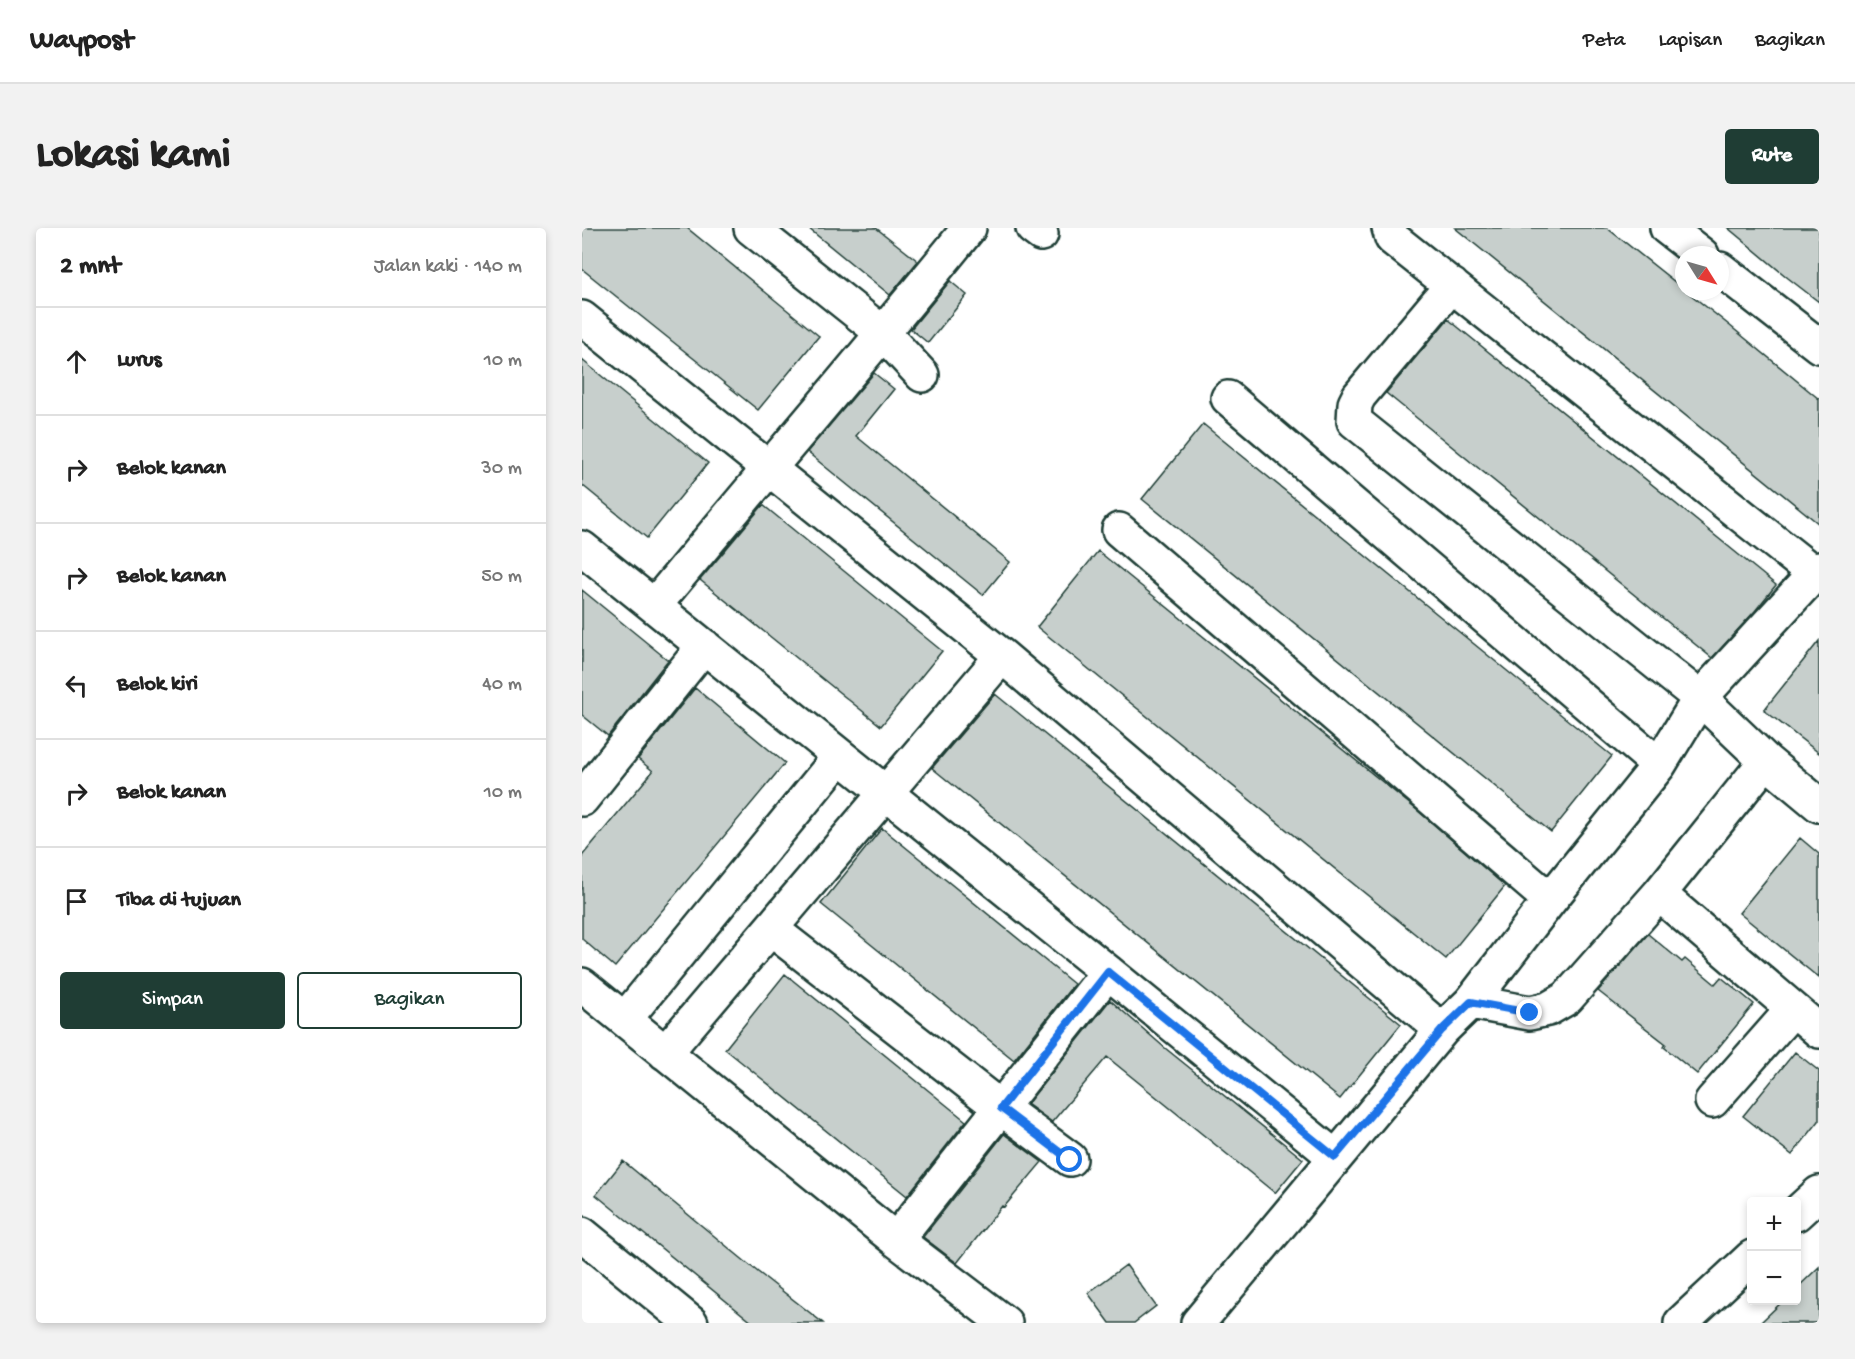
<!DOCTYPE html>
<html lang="id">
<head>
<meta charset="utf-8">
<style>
  :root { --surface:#fff; --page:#f2f2f2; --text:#222; --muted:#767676; --line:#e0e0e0; --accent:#1f3d34 }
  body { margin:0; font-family:"Gochi Hand",sans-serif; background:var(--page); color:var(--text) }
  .controls { position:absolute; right:18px; bottom:18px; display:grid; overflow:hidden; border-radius:6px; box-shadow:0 3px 9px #0003 }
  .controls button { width:54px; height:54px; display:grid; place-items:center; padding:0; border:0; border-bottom:2px solid var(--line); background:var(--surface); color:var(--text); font:30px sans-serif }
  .compass { position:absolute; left:1093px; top:18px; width:54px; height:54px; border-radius:50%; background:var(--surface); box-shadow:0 3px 9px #0003; rotate:127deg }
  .stop { position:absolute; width:18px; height:18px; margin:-14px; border:4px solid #1a73e8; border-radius:50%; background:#fff }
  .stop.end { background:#1a73e8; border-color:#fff; box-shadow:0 2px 6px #0008 }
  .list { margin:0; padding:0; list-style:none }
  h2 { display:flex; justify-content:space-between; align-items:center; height:78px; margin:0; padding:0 24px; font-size:26px }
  h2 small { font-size:20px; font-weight:400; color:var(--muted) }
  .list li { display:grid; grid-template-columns:39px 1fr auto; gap:18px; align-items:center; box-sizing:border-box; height:108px; padding:0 24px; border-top:2px solid var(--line) }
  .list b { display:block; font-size:22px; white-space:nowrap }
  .list em { font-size:20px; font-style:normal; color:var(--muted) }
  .actions { display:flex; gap:12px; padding:18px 24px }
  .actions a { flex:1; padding:14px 0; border:2px solid var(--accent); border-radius:6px; text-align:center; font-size:21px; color:var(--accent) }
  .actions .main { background:var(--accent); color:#fff }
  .icon { flex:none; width:33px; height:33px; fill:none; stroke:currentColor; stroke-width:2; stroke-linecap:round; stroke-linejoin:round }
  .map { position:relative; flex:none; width:1237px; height:1095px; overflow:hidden; border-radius:6px }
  header { display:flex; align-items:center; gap:36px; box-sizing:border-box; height:84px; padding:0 30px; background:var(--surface); border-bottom:2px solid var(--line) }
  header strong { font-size:28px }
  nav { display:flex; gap:33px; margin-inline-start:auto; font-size:21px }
  .intro { display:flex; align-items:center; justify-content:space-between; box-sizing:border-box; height:144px; padding:0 36px }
  h1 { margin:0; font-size:42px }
  .button { padding:15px 27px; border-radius:6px; background:var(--accent); color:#fff; font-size:21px; font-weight:700 }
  main { display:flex; gap:36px; padding:0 36px }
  aside { flex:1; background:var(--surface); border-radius:6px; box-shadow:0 3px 9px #0003 }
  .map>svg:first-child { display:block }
  .building { fill:#c7cfcc; stroke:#1f3d34; stroke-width:1.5 }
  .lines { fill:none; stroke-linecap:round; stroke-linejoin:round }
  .street-casing { stroke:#1f3d34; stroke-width:38 }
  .street { stroke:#fff; stroke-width:33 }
  .route { stroke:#1a73e8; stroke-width:8 }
</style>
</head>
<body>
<header>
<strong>Waypost</strong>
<nav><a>Peta</a><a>Lapisan</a><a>Bagikan</a></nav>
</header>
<div class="intro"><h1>Lokasi kami</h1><a class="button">Rute</a></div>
<main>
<aside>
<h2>2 mnt<small>Jalan kaki · 140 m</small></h2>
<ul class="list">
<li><svg class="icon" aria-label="ahead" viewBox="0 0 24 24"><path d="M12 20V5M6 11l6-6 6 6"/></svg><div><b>Lurus</b></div><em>10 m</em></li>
<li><svg class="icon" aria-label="right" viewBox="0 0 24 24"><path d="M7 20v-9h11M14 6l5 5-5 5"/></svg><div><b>Belok kanan</b></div><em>30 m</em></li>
<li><svg class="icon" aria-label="right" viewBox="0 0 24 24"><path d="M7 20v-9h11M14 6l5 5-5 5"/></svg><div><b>Belok kanan</b></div><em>50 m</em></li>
<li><svg class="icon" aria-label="left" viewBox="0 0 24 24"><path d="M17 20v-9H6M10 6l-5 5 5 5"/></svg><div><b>Belok kiri</b></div><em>40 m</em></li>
<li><svg class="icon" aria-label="right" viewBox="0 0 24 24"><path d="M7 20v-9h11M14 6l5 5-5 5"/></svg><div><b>Belok kanan</b></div><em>10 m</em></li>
<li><svg class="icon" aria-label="arrive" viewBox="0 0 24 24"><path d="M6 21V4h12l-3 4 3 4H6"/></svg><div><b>Tiba di tujuan</b></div></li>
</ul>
<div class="actions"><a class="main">Simpan</a><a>Bagikan</a></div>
</aside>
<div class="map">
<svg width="1237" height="1095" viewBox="0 0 1237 1095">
  <rect width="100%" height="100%" fill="#fff"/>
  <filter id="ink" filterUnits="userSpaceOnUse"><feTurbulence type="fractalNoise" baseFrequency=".0167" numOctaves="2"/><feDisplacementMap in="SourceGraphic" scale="12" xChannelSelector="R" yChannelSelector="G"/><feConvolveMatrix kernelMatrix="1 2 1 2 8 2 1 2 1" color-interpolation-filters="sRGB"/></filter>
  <g filter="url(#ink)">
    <!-- building -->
    <path class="building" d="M0,0H105L237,108L176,182L0,41Z
      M226,0H294L336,33L308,67Z
      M873,0H1025L1147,97L1237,171V296Z
      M1146,0H1237V74L1206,50Z
      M368,53L385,67L346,115L329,101Z
      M866,91L1194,357L1173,383L1130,430L804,165Z
      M0,132L126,235L65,310L0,257Z
      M292,145L312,161L274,208L428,334L401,367L225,224Z
      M621,196L1030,528L969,604L560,271Z
      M181,277L360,423L299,498L118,352Z
      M516,323L835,582L923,658L864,731L455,399Z
      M0,362L86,432L26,508L0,487Z
      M1237,413V525L1182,482Z
      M113,460L203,535L33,739L0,711V628L71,543L56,531Z
      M413,466L819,796L758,871L350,540Z
      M300,600L492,756L432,832L239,676Z
      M1218,610L1237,626V750L1157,685Z
      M1066,706L1100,734L1103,731L1133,756L1139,749L1172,776L1115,846L1082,819L1084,816L1016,763Z
      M203,746L384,893L325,968L143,821Z
      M528,772L583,820L721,931L693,965L525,829L470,894L445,876Z
      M1213,824L1237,843V893L1210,927L1161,888Z
      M422,906L460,934L422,979L420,978L375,1035L341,1009Z
      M41,933L176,1044L241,1095H171L14,967Z
      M544,1037L574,1078L552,1095H528L506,1065Z
      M1237,1039V1095H1178L1202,1072H1215V1060Z"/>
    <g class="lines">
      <!-- street casing -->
      <g class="street-casing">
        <path id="street" d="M169,0L302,106L340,147
          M451,0L459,6
          M807,0L810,10L1237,349
          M1085,0L1120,27
          M1138,41L1237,118
          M870,57L777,168L773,176L772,193L1118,470L1184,533L1237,577
          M0,90L420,428L860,802
          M646,170L1077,537
          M537,302L968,672
          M0,320L526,744L753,929
          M72,378C176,252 284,128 387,0
          M0,571L122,418
          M1077,666L1237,803
          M189,701L419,880L488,931
          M0,757L314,1012L423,1095
          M889,774L948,785L966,781L985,770L1077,666L1184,533
          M43,791L258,528
          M83,825L420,428
          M1130,873L1211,781
          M1214,986L1237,965
          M0,1006L109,1095
          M314,1012L526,744
          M616,1095L860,802L889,774L968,672L1077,537L1118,470L1237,341
          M1099,1095L1170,1029"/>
      </g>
      <!-- street -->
      <use href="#street" class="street"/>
    </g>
  </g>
  <g class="lines" filter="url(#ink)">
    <!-- route -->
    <path class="route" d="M488,932L419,880L526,744L753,929L860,802L889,774L948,785"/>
  </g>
</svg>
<div class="controls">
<button>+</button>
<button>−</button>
</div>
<svg class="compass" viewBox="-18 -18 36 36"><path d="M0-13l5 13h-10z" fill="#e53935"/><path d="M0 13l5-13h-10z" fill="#767676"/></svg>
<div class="stop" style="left:488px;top:932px"></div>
<div class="stop end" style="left:948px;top:785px"></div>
</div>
</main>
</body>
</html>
